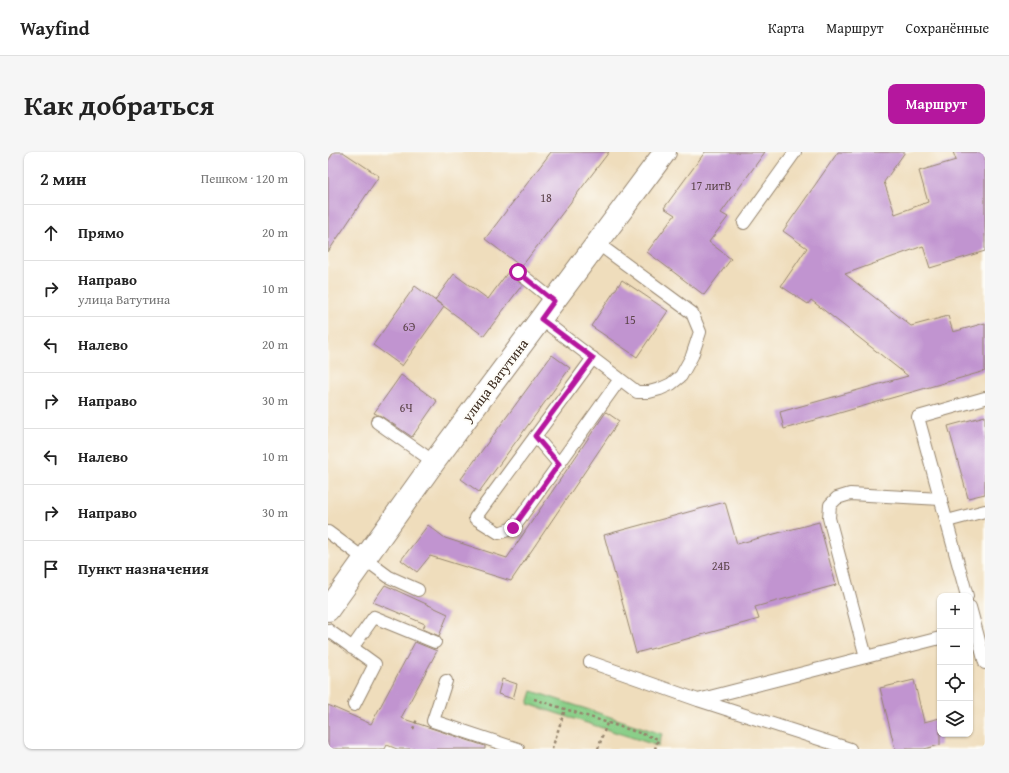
<!DOCTYPE html>
<html lang="ru">
<head>
<meta charset="utf-8">
<style>
  :root { --surface:#fff; --page:#f6f6f6; --text:#222; --muted:#767676; --line:#e0e0e0; --accent:#b5179e }
  body { margin:0; font-family:"Gentium Book Plus",serif; background:var(--page); color:var(--text) }
  .controls { position:absolute; right:12px; bottom:12px; display:grid; overflow:hidden; border-radius:8px; box-shadow:0 1px 3px #0004 }
  .controls button { width:36px; height:36px; display:grid; place-items:center; padding:0; border:0; border-bottom:1px solid var(--line); background:var(--surface); color:var(--text); font:20px sans-serif }
  .stop { position:absolute; width:12px; height:12px; margin:-9px; border:3px solid #b5179e; border-radius:50%; background:#fff }
  .stop.end { background:#b5179e; border-color:#fff; box-shadow:0 1px 4px #0008 }
  .list { margin:0; padding:0; list-style:none }
  h2 { display:flex; justify-content:space-between; align-items:center; height:52px; margin:0; padding:0 16px; font-size:17px }
  h2 small { font-size:13px; font-weight:400; color:var(--muted) }
  .list li { display:grid; grid-template-columns:26px 1fr auto; gap:12px; align-items:center; box-sizing:border-box; height:56px; padding:0 16px; border-top:1px solid var(--line) }
  .list b { display:block; font-size:15px; white-space:nowrap }
  .list p { margin:0; font-size:13px; white-space:nowrap; color:var(--muted) }
  .list em { font-size:13px; font-style:normal; color:var(--muted) }
  .icon { flex:none; width:22px; height:22px; fill:none; stroke:currentColor; stroke-width:2; stroke-linecap:round; stroke-linejoin:round }
  .map { position:relative; flex:none; width:657px; height:597px; overflow:hidden; border-radius:8px }
  header { display:flex; align-items:center; gap:24px; box-sizing:border-box; height:56px; padding:0 20px; background:var(--surface); border-bottom:1px solid var(--line) }
  header strong { font-size:19px }
  nav { display:flex; gap:22px; margin-inline-start:auto; font-size:14px }
  .intro { display:flex; align-items:center; justify-content:space-between; box-sizing:border-box; height:96px; padding:0 24px }
  h1 { margin:0; font-size:28px }
  .button { padding:10px 18px; border-radius:8px; background:var(--accent); color:#fff; font-size:14px; font-weight:700 }
  main { display:flex; gap:24px; padding:0 24px }
  aside { flex:1; background:var(--surface); border-radius:8px; box-shadow:0 1px 3px #0004 }
  .map>svg:first-child { display:block }
  .green { fill:#8acf89; stroke:#627c54 }
  .building { fill:#c194d0 }
  .lines { fill:none; stroke-linecap:round; stroke-linejoin:round }
  .service-casing { stroke:#95846d; stroke-width:14 }
  .minor-casing { stroke:#95846d; stroke-width:24 }
  .path { stroke:#95846d; stroke-width:2.5; stroke-dasharray:3 3; stroke-linecap:butt }
  .service { stroke:#fff; stroke-width:12 }
  .minor { stroke:#fff; stroke-width:22 }
  .route { stroke:#b5179e; stroke-width:5 }
  .labels { text-anchor:middle; dominant-baseline:central; stroke-width:4; stroke-linejoin:round; paint-order:stroke }
  .number-label { font-size:12px; fill:#5c444a }
  .street-label { font-size:14px; fill:#3b2a1e; stroke:#fdfcf7 }
</style>
</head>
<body>
<header>
<strong>Wayfind</strong>
<nav><a>Карта</a><a>Маршрут</a><a>Сохранённые</a></nav>
</header>
<div class="intro"><h1>Как добраться</h1><a class="button">Маршрут</a></div>
<main>
<aside>
<h2>2 мин<small>Пешком · 120 m</small></h2>
<ul class="list">
<li><svg class="icon" aria-label="ahead" viewBox="0 0 24 24"><path d="M12 20V5M6 11l6-6 6 6"/></svg><div><b>Прямо</b></div><em>20 m</em></li>
<li><svg class="icon" aria-label="right" viewBox="0 0 24 24"><path d="M7 20v-9h11M14 6l5 5-5 5"/></svg><div><b>Направо</b><p>улица Ватутина</p></div><em>10 m</em></li>
<li><svg class="icon" aria-label="left" viewBox="0 0 24 24"><path d="M17 20v-9H6M10 6l-5 5 5 5"/></svg><div><b>Налево</b></div><em>20 m</em></li>
<li><svg class="icon" aria-label="right" viewBox="0 0 24 24"><path d="M7 20v-9h11M14 6l5 5-5 5"/></svg><div><b>Направо</b></div><em>30 m</em></li>
<li><svg class="icon" aria-label="left" viewBox="0 0 24 24"><path d="M17 20v-9H6M10 6l-5 5 5 5"/></svg><div><b>Налево</b></div><em>10 m</em></li>
<li><svg class="icon" aria-label="right" viewBox="0 0 24 24"><path d="M7 20v-9h11M14 6l5 5-5 5"/></svg><div><b>Направо</b></div><em>30 m</em></li>
<li><svg class="icon" aria-label="arrive" viewBox="0 0 24 24"><path d="M6 21V4h12l-3 4 3 4H6"/></svg><div><b>Пункт назначения</b></div></li>
</ul>
</aside>
<div class="map">
<svg width="657" height="597" viewBox="0 0 657 597">
  <rect width="100%" height="100%" fill="#fdfcf7"/>
  <filter id="ink" filterUnits="userSpaceOnUse"><feTurbulence type="fractalNoise" baseFrequency=".025" numOctaves="2"/><feDisplacementMap in="SourceGraphic" scale="8" xChannelSelector="R" yChannelSelector="G"/><feConvolveMatrix kernelMatrix="1 2 1 2 8 2 1 2 1" color-interpolation-filters="sRGB"/></filter>
  <filter id="wash" filterUnits="userSpaceOnUse"><feTurbulence type="fractalNoise" baseFrequency=".012" numOctaves="4" result="noise"/><feDisplacementMap in="SourceGraphic" scale="16" xChannelSelector="R" yChannelSelector="G"/><feGaussianBlur stdDeviation="0.9" result="paint"/><feColorMatrix in="noise" values="0 0 0 0 0 0 0 0 0 0 0 0 0 0 0 0 0 1.4 0 .05"/><feComposite in="paint" operator="in"/></filter>
  <g filter="url(#wash)">
    <rect width="100%" height="100%" fill="#efddbc"/>
    <!-- green -->
    <path class="green" d="M204,539L334,582L330,594L200,552Z"/>
    <g id="blocks">
      <!-- building -->
      <path class="building" d="M6,0H15L51,24L0,100V9Z
        M223,0H281L194,114L191,113L157,87Z
        M377,0H437L393,61L400,65L381,90L403,107L376,143L319,100L347,63L336,56Z
        M510,0H577L556,30L567,62L600,50L591,19L628,8L625,0H657V99L602,116L595,94L517,122L583,174L620,164L625,180L657,171V219L456,277L452,260L580,224L483,148L480,152L453,134L479,96L455,79Z
        M180,120L194,133L156,184L107,148L126,122L160,147Z
        M294,128L340,159L309,205L263,174Z
        M87,134L116,155L74,214L45,193Z
        M224,203L242,216L151,340L133,327Z
        M73,223L109,249L84,285L53,264L46,261Z
        M278,260L291,269L183,429L102,404L89,420L73,408L100,373L117,386L179,406Z
        M657,264V342L640,346L620,274Z
        M397,350L409,392L491,370L508,433L427,455L431,467L308,501L276,383Z
        M57,433L120,462L111,484L95,477L97,472L45,450Z
        M87,490L109,499L73,566L157,594V597H69L59,593L57,597H0V553L43,572Z
        M174,527L189,532L185,547L170,542Z
        M586,528L596,570L612,566V593L596,597H567L552,536Z"/>
    </g>
  </g>
  <g filter="url(#ink)">
    <use href="#blocks" fill-opacity="0" stroke="#95846d" stroke-width="1"/>
    <g class="lines">
      <!-- service casing -->
      <g class="service-casing">
        <path id="service" d="M416,71L467,0
          M190,120L226,149
          M213,167L309,240H321L332,237L343,232L353,224L364,204L372,180L364,161L269,91
          M265,206L147,366L171,381L185,376L292,227
          M49,270L106,310
          M207,284L231,312
          M619,369L657,359
          M0,380L61,425L90,438
          M639,444L590,265L657,246
          M642,455L657,511
          M0,478L47,512L26,553
          M24,496L46,465L107,490
          M538,505L501,366L502,353L509,346L522,342L613,347
          M262,510L370,548L522,597
          M118,529L105,569L190,597
          M370,548L612,486"/>
      </g>
      <!-- minor casing -->
      <g class="minor-casing">
        <path id="minor" d="M0,458L106,310L337,0"/>
      </g>
      <!-- path -->
      <path class="path" d="M206,547L330,587L327,597
        M85,577L89,567
        M224,597L237,557
        M270,597L279,571"/>
      <!-- service -->
      <use href="#service" class="service"/>
      <!-- minor -->
      <use href="#minor" class="minor"/>
    </g>
  </g>
  <g class="lines" filter="url(#ink)">
    <!-- route -->
    <path class="route" d="M185,376L231,312L207,284L265,206L213,167L226,149L190,120"/>
  </g>
  <g class="labels">
    <!-- number labels -->
    <g class="number-label">
      <text x="383" y="33">17 литВ</text>
      <text x="218" y="45">18</text>
      <text x="302" y="167">15</text>
      <text x="81" y="174">6Э</text>
      <text x="78" y="255">6Ч</text>
      <text x="393" y="413">24Б</text>
    </g>
    <!-- street labels -->
    <g class="street-label">
      <text transform="translate(167 228) rotate(-53)">улица Ватутина</text>
    </g>
  </g>
</svg>
<div class="controls">
<button>+</button>
<button>−</button>
<button><svg class="icon" aria-label="locate" viewBox="0 0 24 24"><circle cx="12" cy="12" r="6"/><path d="M12 2v4M12 18v4M2 12h4M18 12h4"/></svg></button>
<button><svg class="icon" aria-label="layers" viewBox="0 0 24 24"><path d="M12 4l9 5-9 5-9-5zM3 14l9 5 9-5"/></svg></button>
</div>
<div class="stop" style="left:190px;top:120px"></div>
<div class="stop end" style="left:185px;top:376px"></div>
</div>
</main>
</body>
</html>
